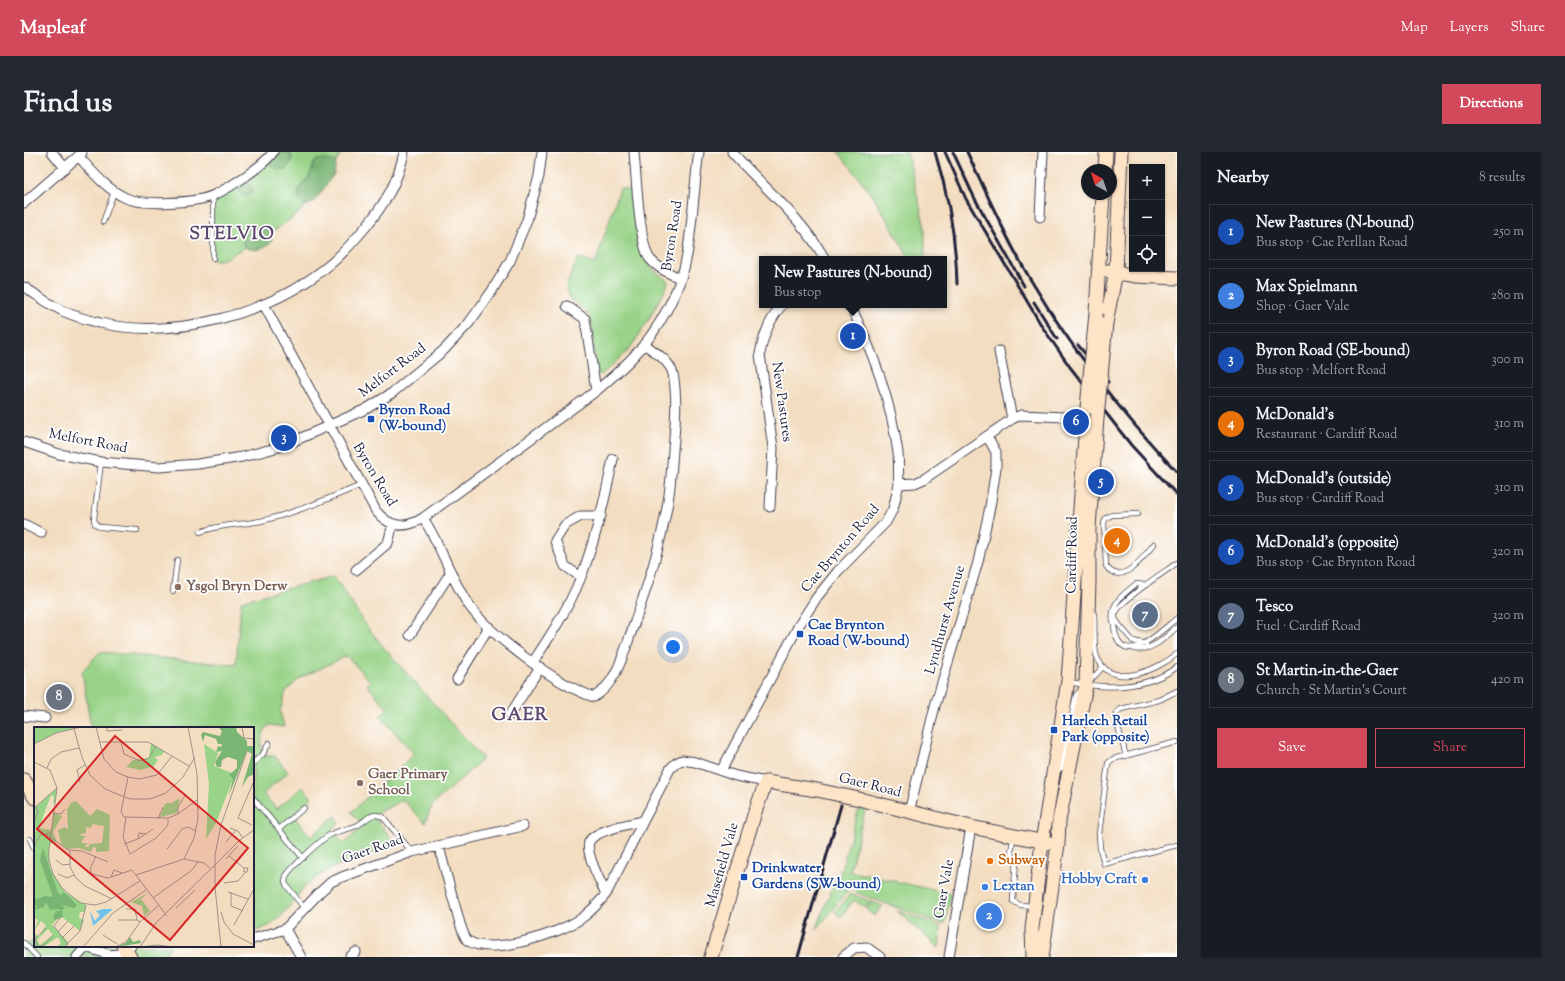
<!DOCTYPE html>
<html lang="en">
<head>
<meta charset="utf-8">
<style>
  :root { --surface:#171b24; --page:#242831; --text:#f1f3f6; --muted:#9ea1a6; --line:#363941; --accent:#d1495b }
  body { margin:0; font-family:"Sorts Mill Goudy",serif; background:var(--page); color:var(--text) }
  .controls { position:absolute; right:12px; top:12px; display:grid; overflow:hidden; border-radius:0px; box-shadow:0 1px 3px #0004 }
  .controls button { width:36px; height:36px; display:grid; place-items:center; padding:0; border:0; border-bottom:1px solid var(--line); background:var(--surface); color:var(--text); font:20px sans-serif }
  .compass { position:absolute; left:1057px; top:12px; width:36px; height:36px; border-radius:50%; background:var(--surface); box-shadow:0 1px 3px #0004; rotate:320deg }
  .you { position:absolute; left:649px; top:495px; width:14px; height:14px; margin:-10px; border:3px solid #fff; border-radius:50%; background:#1a73e8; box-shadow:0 0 0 6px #1a73e833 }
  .badge { display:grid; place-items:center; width:26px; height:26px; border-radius:50%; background:var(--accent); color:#fff; font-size:13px; font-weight:700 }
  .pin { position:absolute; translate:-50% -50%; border:2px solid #fff; box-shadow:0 1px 4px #0006 }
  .popup { position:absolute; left:735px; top:104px; width:188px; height:52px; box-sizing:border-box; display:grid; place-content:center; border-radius:0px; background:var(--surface); filter:drop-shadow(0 1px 3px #0005); font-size:13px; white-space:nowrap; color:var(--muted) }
  .popup b { font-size:15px; color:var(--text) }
  .popup::after { content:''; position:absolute; left:50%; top:100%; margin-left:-8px; border:8px solid transparent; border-top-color:var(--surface) }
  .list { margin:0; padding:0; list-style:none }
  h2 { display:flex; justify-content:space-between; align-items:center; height:52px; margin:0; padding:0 16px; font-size:17px }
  h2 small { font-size:13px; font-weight:400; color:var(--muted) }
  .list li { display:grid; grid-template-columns:26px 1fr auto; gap:12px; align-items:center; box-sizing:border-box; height:56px; margin:0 8px 8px; padding:0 8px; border:1px solid var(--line); border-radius:0px }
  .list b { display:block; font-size:15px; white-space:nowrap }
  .list p { margin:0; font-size:13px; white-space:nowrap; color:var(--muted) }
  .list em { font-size:13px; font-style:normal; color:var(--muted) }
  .actions { display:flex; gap:8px; padding:12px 16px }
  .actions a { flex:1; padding:9px 0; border:1px solid var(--accent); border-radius:0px; text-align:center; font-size:14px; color:var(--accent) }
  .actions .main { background:var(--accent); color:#fff }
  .icon { flex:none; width:22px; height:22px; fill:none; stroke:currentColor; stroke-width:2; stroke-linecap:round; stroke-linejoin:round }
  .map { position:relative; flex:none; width:1153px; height:805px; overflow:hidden; border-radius:0px }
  header { display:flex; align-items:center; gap:24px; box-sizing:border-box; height:56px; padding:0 20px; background:var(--accent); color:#fff }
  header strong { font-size:19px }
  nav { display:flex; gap:22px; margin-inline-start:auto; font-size:14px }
  .intro { display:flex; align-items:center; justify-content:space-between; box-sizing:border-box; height:96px; padding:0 24px }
  h1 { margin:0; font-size:28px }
  .button { padding:10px 18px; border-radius:0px; background:var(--accent); color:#fff; font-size:14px; font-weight:700 }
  main { display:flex; gap:24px; padding:0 24px }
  aside { flex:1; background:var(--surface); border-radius:0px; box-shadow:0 1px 3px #0004 }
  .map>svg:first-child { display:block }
  .green { fill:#98d387; stroke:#5d7a61; fill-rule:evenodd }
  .forest { fill:#7ab574; stroke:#4e6c58 }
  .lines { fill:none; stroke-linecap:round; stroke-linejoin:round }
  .lane-casing { stroke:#413e4f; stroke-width:6 }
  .street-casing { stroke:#413e4f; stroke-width:11 }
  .secondary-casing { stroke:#413e4f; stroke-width:15 }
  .lane { stroke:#fff; stroke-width:4.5 }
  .street { stroke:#fff; stroke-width:9 }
  .secondary { stroke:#fee4c6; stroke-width:13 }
  .rail { stroke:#22223b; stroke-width:3 }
  .secondary-bridge-casing { stroke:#413e4f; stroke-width:15; stroke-linecap:butt }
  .secondary-bridge { stroke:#fee4c6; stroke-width:13 }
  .transit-dot { fill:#1a4fb4; stroke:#fff; stroke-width:1.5 }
  .education-dot { fill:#8d6e63; stroke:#fff; stroke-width:1.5 }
  .food-dot { fill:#e8710a; stroke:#fff; stroke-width:1.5 }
  .shop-dot { fill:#3f7fe0; stroke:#fff; stroke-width:1.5 }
  .labels { text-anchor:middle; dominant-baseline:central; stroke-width:3.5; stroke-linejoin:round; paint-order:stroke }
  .street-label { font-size:14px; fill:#22223b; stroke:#fff }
  .transit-label { font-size:14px; font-weight:bold; fill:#164399; stroke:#fff; text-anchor:start }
  .education-label { font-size:14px; font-weight:bold; fill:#785e54; stroke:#fff; text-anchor:start }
  .food-label { font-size:14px; font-weight:bold; fill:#c56008; stroke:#fff; text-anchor:start }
  .shop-label { font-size:14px; font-weight:bold; fill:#366cbe; stroke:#fff; text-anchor:end }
  .district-label { font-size:18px; font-weight:bold; letter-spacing:1px; fill:#5d486d; stroke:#fff }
  .inset-road { fill:none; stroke:#9f928b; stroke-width:1 }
  .view { fill:#d62828; fill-opacity:0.15; stroke:#d62828; stroke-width:2 }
  .inset-edge { fill:none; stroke:#22223b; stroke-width:2 }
</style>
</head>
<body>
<header>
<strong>Mapleaf</strong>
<nav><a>Map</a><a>Layers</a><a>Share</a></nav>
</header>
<div class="intro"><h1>Find us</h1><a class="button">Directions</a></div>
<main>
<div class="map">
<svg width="1153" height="805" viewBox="0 0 1153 805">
  <rect width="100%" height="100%" fill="#fff"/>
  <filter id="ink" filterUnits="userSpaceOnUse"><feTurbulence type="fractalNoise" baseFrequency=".025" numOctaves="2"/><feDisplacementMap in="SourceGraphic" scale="8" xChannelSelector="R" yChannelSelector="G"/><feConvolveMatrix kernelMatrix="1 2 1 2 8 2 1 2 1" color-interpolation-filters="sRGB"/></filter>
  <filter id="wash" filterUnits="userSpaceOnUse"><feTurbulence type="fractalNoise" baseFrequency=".012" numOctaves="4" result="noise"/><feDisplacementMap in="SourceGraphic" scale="16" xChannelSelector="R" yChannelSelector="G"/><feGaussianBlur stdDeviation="0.9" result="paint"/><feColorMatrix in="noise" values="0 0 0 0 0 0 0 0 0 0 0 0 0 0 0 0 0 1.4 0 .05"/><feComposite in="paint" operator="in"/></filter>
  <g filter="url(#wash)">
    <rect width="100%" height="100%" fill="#f3ddc0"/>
    <!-- green -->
    <path class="green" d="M249,0H318L299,33L275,61L253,77L200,107L189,109V43Z
      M814,0H883L901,76V107H885C865,68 843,33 814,0Z
      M596,36L610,39C612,62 608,94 625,113C630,120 638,123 644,129L643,134L622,172L605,198L577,223L573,221L572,218L567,168L562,160L546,146L542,134L554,106L571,112Z
      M310,424L341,472L362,498L459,607L408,653L401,671L379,648L357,659L351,666L373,693C347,702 319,709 296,723C290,727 282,733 277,739C263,757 254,775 229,779V576H67L58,519L76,500L212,513L217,449ZM323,504L346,529L343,533L364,557L356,564L390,602L327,660L339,674L320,692L307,678L316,670L311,664L287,685L269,663L288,646L278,635L253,657L239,642L264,620L251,604H240C235,593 237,582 245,573L260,575L256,559L262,539L278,525Z
      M836,657L841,658L826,719L927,742L921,771L918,772L833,741L815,725L834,659Z
      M812,726L823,738V740L792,778Z
      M826,742L847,749L841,756L830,748L817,765L811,760Z
      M848,750L859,754L850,764L842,757Z
      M873,759L916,774L917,778L915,796Z
      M11,788V794H147L139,805H0V791L1,793Z"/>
    <!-- forest -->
    <path class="forest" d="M252,0H266L268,4L267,11L261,17H253L247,13V8Z
      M301,7L312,10L310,22L290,50L281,54C265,38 282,33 287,20C289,16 288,13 292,8Z
      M222,32L228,35V41L222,44L216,41L215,37L218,34Z
      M228,75L239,76L246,81L248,89C240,98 231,100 220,95L218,84L219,77Z"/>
  </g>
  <g filter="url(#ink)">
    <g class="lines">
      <!-- lane casing -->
      <g class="lane-casing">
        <path id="lane" d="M79,70L90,40
          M189,106V43
          M77,310L70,367L71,372L76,375L113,378
          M1114,362L1088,363L1082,366L1080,371L1082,414C1097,436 1120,405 1130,392
          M176,380C196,372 216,373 237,369C272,361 305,346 338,333
          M1153,411C1136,423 1107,441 1094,457C1089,464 1089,471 1091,480C1100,518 1139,477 1153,466
          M149,439L153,408
          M1070,462C1071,474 1069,495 1073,505C1087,539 1133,518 1153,502
          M1090,465L1096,474L1109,489L1122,492
          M1089,469C1086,451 1100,442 1112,432L1122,433
          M1110,497C1127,500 1141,486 1153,475
          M1066,529L1078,516
          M1045,530C1082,537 1121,538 1153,515
          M1153,590L1089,607L1084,611L1075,682L1076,696L1080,712L1153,693
          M1102,604L1092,567V561L1097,557L1135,548L1153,539
          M229,611L239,602L245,591
          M1032,620L1037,616L1052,543L1058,537
          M229,646L279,706
          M255,677L280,656
          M989,686L987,701L992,709L989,749L996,753L1009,754
          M6,687L11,698
          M281,757L263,734L261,730L262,724C267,716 299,685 308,682C316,678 326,677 334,673C343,668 347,659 359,665L388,700
          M0,791L13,805"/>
      </g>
      <!-- street casing -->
      <g class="street-casing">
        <path id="street" d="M28,0L41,16
          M610,0C612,20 615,94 626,107C634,117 646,121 657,127
          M708,0C740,36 777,65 801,107
          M54,4C68,19 83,38 102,46C120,54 173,51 190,43C205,36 241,13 249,0
          M0,51L58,1
          M1016,65L1019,0
          M0,135C13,143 27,154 41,160C52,165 65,168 76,171C151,188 245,162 304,114C318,103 329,90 340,77C360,53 374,31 380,0
          M240,153L352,359C366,376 381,377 399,366L572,239C585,228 598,217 610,204C634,179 657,138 663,103C669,69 670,34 675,0
          M826,153C849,199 867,250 874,301C875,311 874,322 875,332
          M543,154L561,167L572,239
          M975,199L988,267
          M0,290L35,302L77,310L135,315L174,312L218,305L259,294L342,257L368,241L420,198L445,171L466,142L486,109L503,68L515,24L518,0
          M746,355L749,296L736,202C739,184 746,167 758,153
          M399,366C417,393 426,425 444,452C465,483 535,534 570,545C592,532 599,503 607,481C623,436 638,390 645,343C647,328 648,313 649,298C651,274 654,247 649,222C646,209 631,200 620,192
          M0,372L17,381
          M332,418L364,391L369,372
          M557,425L541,414L531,389L541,373L557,364H577
          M386,483L427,420
          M509,510C527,483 545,455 557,425C572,387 581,347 589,307
          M433,527L465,475
          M486,563L516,515
          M0,564L21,566
          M697,619L775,473L793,445L814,419L862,370L869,357L875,332L891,331L900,327L988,267L997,263L1062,266
          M885,660L911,554L954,410L966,355L972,316V300L963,284
          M415,694C420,715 426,736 432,757C435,767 437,779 443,788C465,805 535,782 558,766C567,759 575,751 582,742L646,617L652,611L658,608L671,610L712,624L742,630
          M582,742C577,731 561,701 565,690C570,678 607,672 618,669
          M261,777L277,805
          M229,787L261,777L296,740L307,730L318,725L388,700L499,674
          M62,795L86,803L95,802L107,794
          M53,805L63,794
          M326,805L332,800
          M819,805L830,796L842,795L856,805
          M925,805L947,675"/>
      </g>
      <!-- secondary casing -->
      <g class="secondary-casing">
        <path id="secondary" d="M1081,18L1082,0
          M1084,119L1112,124L1153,126
          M1072,161L1079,42
          M1082,171L1092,120L1097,0
          M0,628L11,646
          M99,794L106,805
          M687,805L731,660L742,630L793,638L835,647L947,675L1026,691
          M1009,805L1008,777L1018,690L1044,529L1063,256
          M1018,805L1034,692L1035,669L1062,533L1065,429V376L1073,266"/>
      </g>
      <!-- lane -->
      <use href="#lane" class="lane"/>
      <!-- street -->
      <use href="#street" class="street"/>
      <!-- secondary -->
      <use href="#secondary" class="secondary"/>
      <!-- rail -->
      <path class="rail" d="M911,0C925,45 932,85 933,132
        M921,0L942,47L1019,176L1046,215L1107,293L1153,343
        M929,0L950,45L1000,134
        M943,0C964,44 983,89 1008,130C1049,199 1098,262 1153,320
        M1010,150L1033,187
        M1054,193L1084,230
        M774,805L817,653"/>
      <!-- secondary-bridge casing -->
      <g class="secondary-bridge-casing">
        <path id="secondary-bridge" d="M1063,256L1072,161
          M1073,266L1082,171"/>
      </g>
      <!-- secondary-bridge -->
      <use href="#secondary-bridge" class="secondary-bridge"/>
    </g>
  </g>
  <!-- markers -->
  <g class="transit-dot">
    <rect x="343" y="263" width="8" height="8" rx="2"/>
    <rect x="772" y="478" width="8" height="8" rx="2"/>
    <rect x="1026" y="574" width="8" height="8" rx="2"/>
    <rect x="716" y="721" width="8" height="8" rx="2"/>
  </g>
  <g class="education-dot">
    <circle cx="154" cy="435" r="4"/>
    <circle cx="336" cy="631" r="4"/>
  </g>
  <circle class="food-dot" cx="966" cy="709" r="4"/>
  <g class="shop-dot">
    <circle cx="1121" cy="728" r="4"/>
    <circle cx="961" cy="735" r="4"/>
  </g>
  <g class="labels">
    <!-- street labels -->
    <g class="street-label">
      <text transform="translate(649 84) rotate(-81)">Byron Road</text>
      <text transform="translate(369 219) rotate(-37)">Melfort Road</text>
      <text transform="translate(757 250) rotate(82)">New Pastures</text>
      <text transform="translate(64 290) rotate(11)">Melfort Road</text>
      <text transform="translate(350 323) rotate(59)">Byron Road</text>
      <text transform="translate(817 397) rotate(-49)">Cae Brynton Road</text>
      <text transform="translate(1049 403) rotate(-89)">Cardiff Road</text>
      <text transform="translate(922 468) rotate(-74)">Lyndhurst Avenue</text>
      <text transform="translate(846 634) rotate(14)">Gaer Road</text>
      <text transform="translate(349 698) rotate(-19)">Gaer Road</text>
      <text transform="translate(699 713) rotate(-74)">Masefield Vale</text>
      <text transform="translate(921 737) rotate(-80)">Gaer Vale</text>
    </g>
    <!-- transit labels -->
    <g class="transit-label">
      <text x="355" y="259">Byron Road<tspan x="355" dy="16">(W-bound)</tspan></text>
      <text x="784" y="474">Cae Brynton<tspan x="784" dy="16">Road (W-bound)</tspan></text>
      <text x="1038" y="570">Harlech Retail<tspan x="1038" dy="16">Park (opposite)</tspan></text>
      <text x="728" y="717">Drinkwater<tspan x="728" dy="16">Gardens (SW-bound)</tspan></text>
    </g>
    <!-- education labels -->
    <g class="education-label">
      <text x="162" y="435">Ysgol Bryn Derw</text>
      <text x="344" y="623">Gaer Primary<tspan x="344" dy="16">School</tspan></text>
    </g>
    <!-- food labels -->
    <g class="food-label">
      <text x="974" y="709">Subway</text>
    </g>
    <!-- shop labels -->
    <g class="shop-label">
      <text x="1113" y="728">Hobby Craft</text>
      <text x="969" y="735" text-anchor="start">Lextan</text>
    </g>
    <!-- district labels -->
    <g class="district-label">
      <text x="208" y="83">STELVIO</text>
      <text x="496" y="564">GAER</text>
    </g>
  </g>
  <!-- overview -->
  <g transform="translate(10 575)">
    <rect width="220" height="220" fill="#f3ddc0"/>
    <path d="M0,0H47L22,6L0,17ZM117,16L130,24L128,28L120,30L124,33L120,39L107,43L92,40L99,33L115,31ZM170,17L184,26L180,39L201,47L182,96L172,112L175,57ZM23,61L21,76H19L20,70L17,68L5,101L17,103L20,86L28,89L19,105L23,115L15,117L16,141L31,165L52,178L51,185H46L45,191L50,193L46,204L28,190L24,191L18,198L35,216L30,220H23L27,216L24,210L9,220H0V206L5,210L12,198L7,194L0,204L4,193L0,191V107L3,102L0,103V81ZM14,202L19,208L6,218L3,213ZM146,71L143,86L126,90L131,77L135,75L136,77ZM42,74L56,89L63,82L76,88L75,124L62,125V121L59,120L57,125L45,121L33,122L27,117L24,103L31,100L34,103L33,82L38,75ZM59,97L70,99L68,116L55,117V120H51L53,116H48V113L52,109H47V107L52,106V100L56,101ZM114,166L107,172L116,184L110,189L108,179L97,175Z" fill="#98d387" fill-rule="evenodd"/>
    <path d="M184,0H202L203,5L213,14V19H220V47L214,50L208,60L218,27L213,24L195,68L199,52L195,48L203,41V33L194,30L188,33L187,40H183L181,35L188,24L182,25L184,19L187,20L188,17H184L182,12L171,8L169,15L167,8L169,5L186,9L188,4ZM9,121L24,166L27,168L30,165L43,178L40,181L28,178L31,182L28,183L29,190L21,193L19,191L22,184H27L25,182L16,183L12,175L10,180L0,183V180L3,181V179L0,178V173L11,169L19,170L6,133ZM96,210L99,215L106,213L107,216L83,220L92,216Z" fill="#7ab574"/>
    <path d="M69,182H79L59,199L56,184L61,194L66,188L62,184Z" fill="#6fc3eb"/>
    <path class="inset-road" d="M62,0L70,32L82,45L94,50L105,52L123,48L138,29M208,0L210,11L220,12M73,1V4L88,3M40,2L48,30L56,48L71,62L96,72H116L132,66L149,50L161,30M66,15H114L155,39M87,15L90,27L106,34L115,31L122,19M0,17L22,6L47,0M0,35L16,43L23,61L14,130L19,147L28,161L46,176L61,178L72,175L106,154M13,41L17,32L27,25L45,21M94,50L87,85L90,90L134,91L144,87L163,73M46,55L43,43L51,38M0,81L23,61M20,86L27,87L31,82M144,87V80L152,67M92,90L89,110L96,127L122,111L134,98V92M124,92L129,80M0,94L4,85L2,79M218,98L204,91L220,54M196,101L204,104L209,111M12,107L34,123L48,124L74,135M104,112L105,106L112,107M192,115L202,103M90,117L104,112L119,102M0,120L6,108L17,106M133,122L148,102L154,100L162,104M36,124V140L42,151L51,159L78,172M0,126V149M62,129L56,142L58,147L74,151L98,143L133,189M195,129L210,141H214L213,145H210V141M150,132L160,111L164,91L163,47L154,0M192,132L204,119M22,133L29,138L36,137M24,147L33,151L40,148M102,148L150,132L170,136L176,141M77,150L80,143L88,146M190,156L204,154L211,146M194,165L214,172M197,165V179L209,184M119,171L158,143L164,135M142,181L161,163M92,182H101L103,193L106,195M187,185L190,195L199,207L220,218M26,191L20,199L34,218M84,193H103M200,198L220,162M24,205L34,194M0,206L3,219M69,208L83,217M2,211L12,201M28,211L40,199M3,220L10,218L19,208M30,220L46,204L52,178M49,220L79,186L112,163M81,220L92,215L106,195L125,178M106,220L122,196L207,112L220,103M106,220L123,218L139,220M187,220L181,160V128L187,98L213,24"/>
    <path class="view" d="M81,9L214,121L136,213L3,102Z"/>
    <rect width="220" height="220" class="inset-edge"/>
  </g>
</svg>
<div class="controls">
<button>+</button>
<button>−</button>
<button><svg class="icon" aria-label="locate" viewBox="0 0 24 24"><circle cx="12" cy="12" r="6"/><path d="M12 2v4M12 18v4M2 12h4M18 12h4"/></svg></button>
</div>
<svg class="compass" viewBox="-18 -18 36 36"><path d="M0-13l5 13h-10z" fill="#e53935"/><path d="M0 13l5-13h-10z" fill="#9ea1a6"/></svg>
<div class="you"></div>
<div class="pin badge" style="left:829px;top:184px;background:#1a4fb4">1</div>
<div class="popup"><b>New Pastures (N-bound)</b>Bus stop</div>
<div class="pin badge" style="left:965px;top:764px;background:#3f7fe0">2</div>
<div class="pin badge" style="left:260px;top:286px;background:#1a4fb4">3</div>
<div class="pin badge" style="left:1093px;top:389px;background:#e8710a">4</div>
<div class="pin badge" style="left:1077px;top:330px;background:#1a4fb4">5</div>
<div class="pin badge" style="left:1052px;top:270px;background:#1a4fb4">6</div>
<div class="pin badge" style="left:1121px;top:463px;background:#5c6f8a">7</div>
<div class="pin badge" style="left:35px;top:545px;background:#6b7280">8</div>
</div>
<aside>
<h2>Nearby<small>8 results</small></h2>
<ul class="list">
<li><span class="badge" style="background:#1a4fb4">1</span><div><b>New Pastures (N-bound)</b><p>Bus stop · Cae Perllan Road</p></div><em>250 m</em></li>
<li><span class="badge" style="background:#3f7fe0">2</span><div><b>Max Spielmann</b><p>Shop · Gaer Vale</p></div><em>280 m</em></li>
<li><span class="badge" style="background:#1a4fb4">3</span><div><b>Byron Road (SE-bound)</b><p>Bus stop · Melfort Road</p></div><em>300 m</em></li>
<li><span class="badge" style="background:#e8710a">4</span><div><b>McDonald's</b><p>Restaurant · Cardiff Road</p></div><em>310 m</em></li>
<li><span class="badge" style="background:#1a4fb4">5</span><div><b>McDonald's (outside)</b><p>Bus stop · Cardiff Road</p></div><em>310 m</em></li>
<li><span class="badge" style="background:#1a4fb4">6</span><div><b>McDonald's (opposite)</b><p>Bus stop · Cae Brynton Road</p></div><em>320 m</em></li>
<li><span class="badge" style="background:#5c6f8a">7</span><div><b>Tesco</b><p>Fuel · Cardiff Road</p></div><em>320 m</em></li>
<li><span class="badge" style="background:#6b7280">8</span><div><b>St Martin-in-the-Gaer</b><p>Church · St Martin's Court</p></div><em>420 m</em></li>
</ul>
<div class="actions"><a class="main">Save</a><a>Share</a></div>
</aside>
</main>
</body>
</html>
